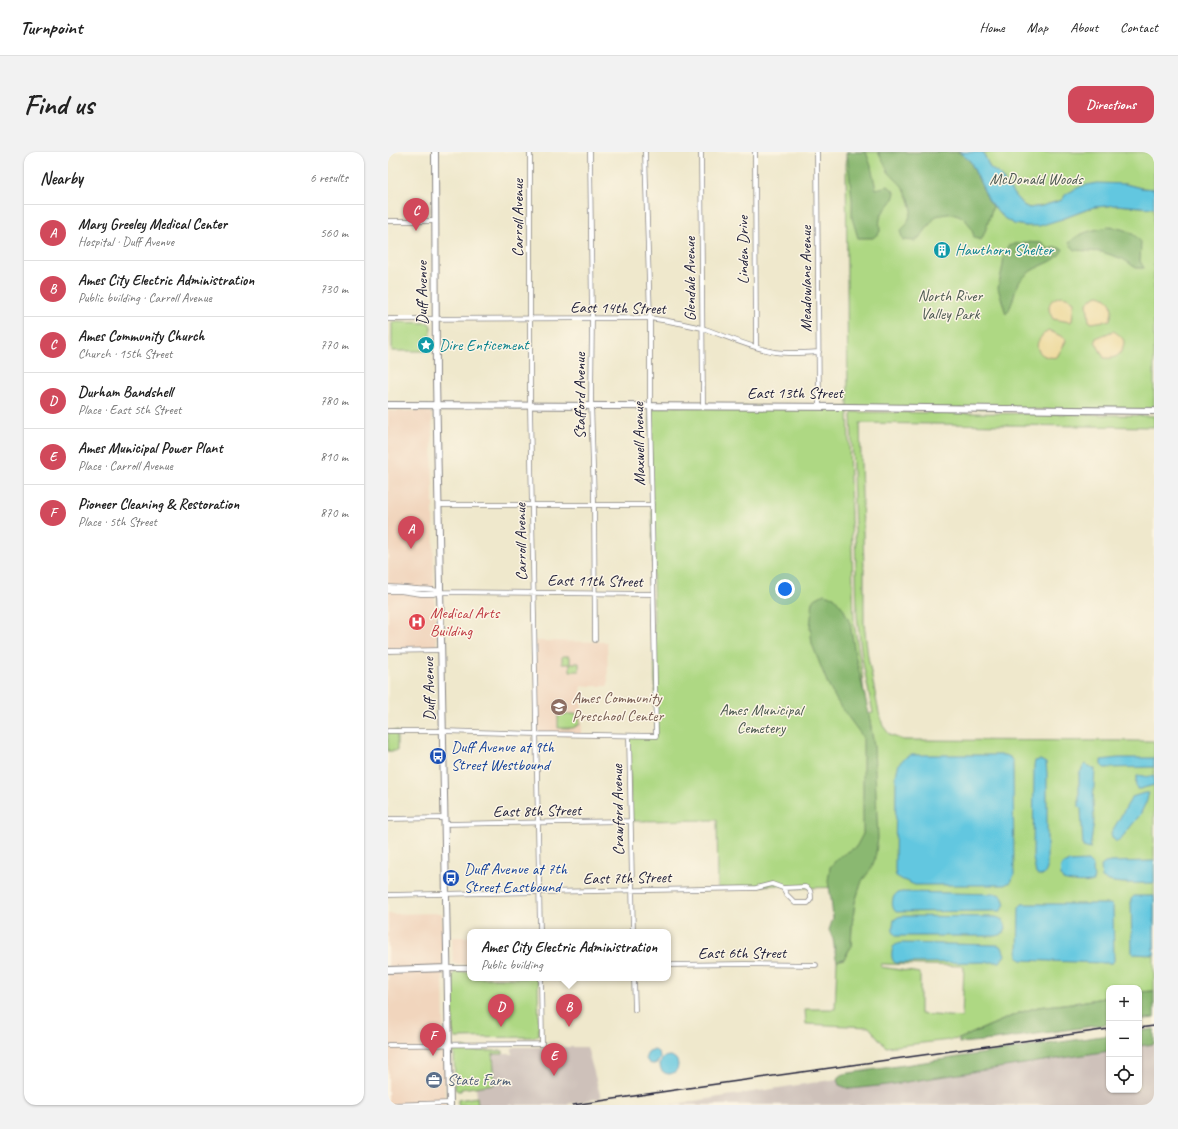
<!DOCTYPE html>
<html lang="en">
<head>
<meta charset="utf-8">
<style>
  :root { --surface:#fff; --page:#f2f2f2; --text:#222; --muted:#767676; --line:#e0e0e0; --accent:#d1495b }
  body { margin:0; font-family:Caveat,sans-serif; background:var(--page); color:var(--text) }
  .controls { position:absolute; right:12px; bottom:12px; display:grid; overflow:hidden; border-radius:8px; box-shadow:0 1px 3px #0004 }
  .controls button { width:36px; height:36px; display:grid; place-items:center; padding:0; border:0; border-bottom:1px solid var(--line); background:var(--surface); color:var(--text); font:20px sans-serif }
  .you { position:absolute; left:397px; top:437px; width:14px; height:14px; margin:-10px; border:3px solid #fff; border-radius:50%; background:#1a73e8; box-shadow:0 0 0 6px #1a73e833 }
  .badge { display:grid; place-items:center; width:26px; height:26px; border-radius:50%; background:var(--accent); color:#fff; font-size:13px; font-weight:700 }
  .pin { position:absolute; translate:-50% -33px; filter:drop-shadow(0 1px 2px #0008) }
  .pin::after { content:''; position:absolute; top:21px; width:14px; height:12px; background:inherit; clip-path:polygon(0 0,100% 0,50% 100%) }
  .popup { position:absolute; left:79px; top:777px; width:204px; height:52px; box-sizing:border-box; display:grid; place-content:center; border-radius:8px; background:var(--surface); filter:drop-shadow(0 1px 3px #0005); font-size:13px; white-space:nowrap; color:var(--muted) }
  .popup b { font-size:15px; color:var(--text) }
  .popup::after { content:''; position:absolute; left:50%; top:100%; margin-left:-8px; border:8px solid transparent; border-top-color:var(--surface) }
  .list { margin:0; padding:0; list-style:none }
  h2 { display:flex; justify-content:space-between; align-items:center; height:52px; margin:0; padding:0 16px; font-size:17px }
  h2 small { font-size:13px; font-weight:400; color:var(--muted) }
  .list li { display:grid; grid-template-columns:26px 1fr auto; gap:12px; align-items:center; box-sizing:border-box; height:56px; padding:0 16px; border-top:1px solid var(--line) }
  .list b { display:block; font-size:15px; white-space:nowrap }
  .list p { margin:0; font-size:13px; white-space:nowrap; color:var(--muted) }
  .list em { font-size:13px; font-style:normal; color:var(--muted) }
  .icon { flex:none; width:22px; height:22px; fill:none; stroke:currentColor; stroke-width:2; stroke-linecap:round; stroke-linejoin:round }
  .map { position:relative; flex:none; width:766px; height:953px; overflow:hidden; border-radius:12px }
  header { display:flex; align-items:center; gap:24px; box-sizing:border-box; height:56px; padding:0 20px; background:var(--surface); border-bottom:1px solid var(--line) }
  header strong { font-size:19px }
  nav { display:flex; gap:22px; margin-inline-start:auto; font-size:14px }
  .intro { display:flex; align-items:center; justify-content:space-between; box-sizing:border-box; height:96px; padding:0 24px }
  h1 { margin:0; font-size:28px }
  .button { padding:10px 18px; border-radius:12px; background:var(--accent); color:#fff; font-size:14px; font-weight:700 }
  main { display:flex; gap:24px; padding:0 24px }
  aside { flex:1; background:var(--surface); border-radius:12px; box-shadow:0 1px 3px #0004 }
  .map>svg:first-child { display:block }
  .built { fill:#f1d5bd }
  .industrial { fill:#cec1ba }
  .green { fill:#aed883; stroke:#687d5f; fill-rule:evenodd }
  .forest { fill:#8ab871; stroke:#566d56 }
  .sand { fill:#eeda9e; stroke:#887e6c }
  .water { fill:#62c7e0; stroke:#42748e }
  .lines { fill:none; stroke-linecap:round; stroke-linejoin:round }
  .minor-casing { stroke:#888584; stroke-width:5.5 }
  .secondary-casing { stroke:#888584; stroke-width:8 }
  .minor { stroke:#fff; stroke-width:4 }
  .secondary { stroke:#fff; stroke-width:6 }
  .rail { stroke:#22223b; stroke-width:1.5 }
  .labels { text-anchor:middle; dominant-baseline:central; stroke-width:3; stroke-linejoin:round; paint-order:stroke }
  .park-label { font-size:16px; fill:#4c5951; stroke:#fcf5e5 }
  .street-label { font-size:16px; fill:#22223b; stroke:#fcf5e5 }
  .culture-label { font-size:16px; fill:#0d838f; stroke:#fcf5e5; text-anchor:start }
  .health-label { font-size:16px; fill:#be3a42; stroke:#fcf5e5; text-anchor:start }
  .education-label { font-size:16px; fill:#785e54; stroke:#fcf5e5; text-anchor:start }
  .transit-label { font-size:16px; fill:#164399; stroke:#fcf5e5; text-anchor:start }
  .service-label { font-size:16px; fill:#4e5e75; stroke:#fcf5e5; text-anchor:start }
</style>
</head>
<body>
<header>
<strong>Turnpoint</strong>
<nav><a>Home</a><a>Map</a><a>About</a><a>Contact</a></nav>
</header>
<div class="intro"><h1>Find us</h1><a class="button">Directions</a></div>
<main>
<aside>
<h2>Nearby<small>6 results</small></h2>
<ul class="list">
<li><span class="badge">A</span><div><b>Mary Greeley Medical Center</b><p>Hospital · Duff Avenue</p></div><em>560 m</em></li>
<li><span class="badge">B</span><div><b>Ames City Electric Administration</b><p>Public building · Carroll Avenue</p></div><em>730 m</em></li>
<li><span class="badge">C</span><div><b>Ames Community Church</b><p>Church · 15th Street</p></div><em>770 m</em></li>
<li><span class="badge">D</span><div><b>Durham Bandshell</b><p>Place · East 5th Street</p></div><em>780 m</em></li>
<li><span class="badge">E</span><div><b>Ames Municipal Power Plant</b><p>Place · Carroll Avenue</p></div><em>810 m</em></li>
<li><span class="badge">F</span><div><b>Pioneer Cleaning &amp; Restoration</b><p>Place · 5th Street</p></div><em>870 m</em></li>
</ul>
</aside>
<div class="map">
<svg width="766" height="953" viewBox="0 0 766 953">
  <rect width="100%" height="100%" fill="#fcf5e5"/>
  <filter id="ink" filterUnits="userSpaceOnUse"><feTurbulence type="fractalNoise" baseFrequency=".025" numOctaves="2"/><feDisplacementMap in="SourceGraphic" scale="8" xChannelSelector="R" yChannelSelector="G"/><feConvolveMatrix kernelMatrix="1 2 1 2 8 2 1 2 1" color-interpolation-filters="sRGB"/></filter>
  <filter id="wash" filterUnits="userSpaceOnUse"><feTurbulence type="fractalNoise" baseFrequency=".012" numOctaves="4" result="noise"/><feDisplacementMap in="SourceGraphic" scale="16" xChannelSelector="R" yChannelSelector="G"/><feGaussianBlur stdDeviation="0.9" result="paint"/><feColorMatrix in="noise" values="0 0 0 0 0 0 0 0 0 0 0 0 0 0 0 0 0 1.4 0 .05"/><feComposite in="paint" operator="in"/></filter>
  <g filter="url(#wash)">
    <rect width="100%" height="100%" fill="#efe8cc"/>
    <!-- built -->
    <path class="built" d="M0,259H40L42,260L44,263L46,435L49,492L48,495L45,496L0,497Z
      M147,489L219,490L220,534H193L194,583H149Z
      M54,761L57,953H0V762Z
      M64,785H82V812H67L65,811Z"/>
    <!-- industrial -->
    <path class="industrial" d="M766,892V953H280L449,927L451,933L462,937L499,933L721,899V938H751V894Z
      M127,895H199L213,946L174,953H90L88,935L107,932L105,902H124V896Z"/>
    <!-- green -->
    <path class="green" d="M458,0H571L601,49L616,66L627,72L638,74L674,67L706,55L719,54L728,53L766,56V259L460,255L466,471L474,520L478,571L486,595L481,562L485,561L474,506L469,464L467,378L463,263L465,260L687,262L766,264V275L472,271L476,417V471L480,505L491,561L495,574L502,583L515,588L766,589V839L751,840V836H721V845L692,850L650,855L631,861L571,887L498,895L481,875L418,872L417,857H447L449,809L456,807L463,795L464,773L467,750L472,735L404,736L390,733L330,736L329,668L243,669L241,584H268L262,254L460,255ZM493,812L576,814L574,865L532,862V821L493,815Z
      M595,0H766V37L753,36L737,32L678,42L674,48L654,54L641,56L635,53L627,44L611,22L602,16Z
      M4,170L41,171L43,174L42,199H4Z
      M174,504H182V511H191V519H182V512H174Z
      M170,562H191L192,572L185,576H170Z
      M0,579H9V599H0Z
      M67,820H82V826H150L151,883L145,885L67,886L65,881L64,824Z
      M70,896H79L83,899H115V902H105L107,932L73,937V939H70L67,937L66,899L67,897Z
      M89,945L90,953H70V948Z"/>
    <!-- forest -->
    <path class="forest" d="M459,0H478L483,14L488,37L500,34L507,40C505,54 495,55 492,67C491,71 492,76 492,80L485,86H470L464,66V47Z
      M490,0H572L582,9L601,49L605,54C602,63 598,80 593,88L586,86C585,77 578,64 567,62C561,61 554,63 548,64L533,84L527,89L515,88L512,79L519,72L524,58L521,47L514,34L501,21Z
      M720,75C734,76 744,79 753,90L752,109L756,116H748L735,107L714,100L687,98L681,91C691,80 706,78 720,75Z
      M635,90L655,91L660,97L668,95L675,97C669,112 649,112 638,123C635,126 631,129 630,133C625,142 625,154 618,162L610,136L615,113L616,100L620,94Z
      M436,442L446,445L455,456L462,471L467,502L481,562L486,595L490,686L487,707L483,717L474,729L467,750L464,773L463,794L456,807L449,809L448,806L445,787L441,778L445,766L443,746L440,729L442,715L451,705L468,695L475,682V585L452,554L441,535L424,492L422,475L425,448Z
      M766,839V866L751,868V840Z
      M721,845V872L605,888L571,891V887L631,861L650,855L692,850Z
      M766,877V892L751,894V879Z
      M721,883V899L499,933L462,937L451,933L449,927L455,922Z"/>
    <!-- sand -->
    <path class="sand" d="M711,143C724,146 726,156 722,168L704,171L701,169L699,151L707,144Z
      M673,144L679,145L686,150L684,169L682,170L665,167C658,155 660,148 673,144Z
      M660,178L677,186L678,189L669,205C655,208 643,197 653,185C655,182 658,180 660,178Z
      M725,179C729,181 735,185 736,190C736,191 735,196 734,197C732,205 724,207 716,206L707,189L708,186Z"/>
    <!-- water -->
    <path class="water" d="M571,0H595L602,16L611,22L627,44L635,53L641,56L654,54L674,48L678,42L683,39L694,34L709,31L737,32L753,36L766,37V56L728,53L719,54L706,55L674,67L651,74H638L626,72L616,66L601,49L582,9Z
      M523,603H616L622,605L625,611L626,723L623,730L616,733H527L515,728L508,724L507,718L508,625C510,611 511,609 523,603Z
      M730,606H766V615L716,616L713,613V608Z
      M652,608L658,611L659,621V717L656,723L651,724L648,722L645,706L646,614L647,609Z
      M697,612L707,617L705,650L706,669L702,697L695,695L693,657L691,655V622Z
      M750,623L761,625L766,624V633L752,637H749C747,633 747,627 750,623Z
      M756,641H761L758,650L752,663L731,689L728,690L724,685L723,681L744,645Z
      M700,709L705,714L706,730C696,731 685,731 675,728C671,721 671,713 679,710Z
      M766,709V731C754,731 723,733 714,726L713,714L717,711L723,710Z
      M514,740L610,742L614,744L617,752L613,759H607L508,760C503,755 504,749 506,744L509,741Z
      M746,744H766V803L745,802L744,801L743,747Z
      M634,752H722L725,754L726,809L724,811H715L633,808L630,805L631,755Z
      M514,764L607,765C614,766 616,769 618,776C615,782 614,783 607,784H508C503,779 505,773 506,768L510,765Z
      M513,791L610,793L614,795L617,803L612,810H606L507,811C502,806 504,800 505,795L509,792Z
      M258 905a7 7 0 1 1 14 0a7 7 0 1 1-14 0Z
      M272 913a9 9 0 1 1 18 0a9 9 0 1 1-18 0Z"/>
  </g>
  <g filter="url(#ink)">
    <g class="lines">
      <!-- minor casing -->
      <g class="minor-casing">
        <path id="minor" d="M142,0V254L152,780
          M202,0L204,167L203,248L206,348L207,488
          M313,0L315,254
          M367,0L368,195
          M429,0L431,254
          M0,69H47
          M0,167L262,166C281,169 299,172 317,177C340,185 363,196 387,200C402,202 416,201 431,200
          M51,353H264
          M0,435C10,435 19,436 29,437C38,438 43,436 52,440
          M0,439H12L33,442H45L52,440L265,442
          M0,499L53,498
          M0,579H55L149,582L268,584L262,254V166L257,0
          M241,584L245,780
          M0,667L57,666
          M57,672L243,669
          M0,743L368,736L384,732L395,736L417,735C423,737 423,741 423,747L420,751H407L399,743L395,736
          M280,813L357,812L428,813
          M59,816H82
          M246,826L247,858
          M0,893L154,892L153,826
          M0,953L62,951"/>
      </g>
      <!-- secondary casing -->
      <g class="secondary-casing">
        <path id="secondary" d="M47,0L48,227L62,953
          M0,253L460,255L766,259
          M0,818L59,816"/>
      </g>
      <!-- minor -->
      <use href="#minor" class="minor"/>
      <!-- secondary -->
      <use href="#secondary" class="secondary"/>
      <!-- rail -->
      <path class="rail" d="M751,876L766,874
        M185,953L307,935L721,877"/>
    </g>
  </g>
  <!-- icons -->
  <defs>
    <g id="building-disc" transform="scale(0.9)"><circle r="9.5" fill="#0f9aa8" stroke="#fcf5e5"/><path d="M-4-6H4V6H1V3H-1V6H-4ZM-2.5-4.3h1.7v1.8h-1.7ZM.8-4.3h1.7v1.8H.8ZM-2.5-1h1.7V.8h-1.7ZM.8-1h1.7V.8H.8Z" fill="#fff"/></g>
    <g id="sight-disc" transform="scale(0.9)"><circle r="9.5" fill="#0f9aa8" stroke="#fcf5e5"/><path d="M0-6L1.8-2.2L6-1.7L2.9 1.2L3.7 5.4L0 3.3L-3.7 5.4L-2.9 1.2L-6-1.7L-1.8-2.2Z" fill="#fff"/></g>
    <g id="hospital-disc" transform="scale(0.9)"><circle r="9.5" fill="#e0444e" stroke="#fcf5e5"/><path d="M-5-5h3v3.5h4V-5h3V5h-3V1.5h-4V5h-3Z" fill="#fff"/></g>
    <g id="school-disc" transform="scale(0.9)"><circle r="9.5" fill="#8d6e63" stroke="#fcf5e5"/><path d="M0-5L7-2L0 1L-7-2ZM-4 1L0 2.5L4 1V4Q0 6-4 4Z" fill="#fff"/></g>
    <g id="bus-disc" transform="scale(0.9)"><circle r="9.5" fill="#1a4fb4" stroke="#fcf5e5"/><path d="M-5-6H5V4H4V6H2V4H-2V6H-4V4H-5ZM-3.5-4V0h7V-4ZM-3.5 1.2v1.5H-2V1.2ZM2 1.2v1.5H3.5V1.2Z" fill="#fff"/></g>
    <g id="office-disc" transform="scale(0.9)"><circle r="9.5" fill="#5c6f8a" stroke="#fcf5e5"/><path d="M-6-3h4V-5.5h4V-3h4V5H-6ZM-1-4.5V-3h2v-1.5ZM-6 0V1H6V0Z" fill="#fff"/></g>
  </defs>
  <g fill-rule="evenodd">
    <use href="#building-disc" x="554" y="98"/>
    <use href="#sight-disc" x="38" y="193"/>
    <use href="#hospital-disc" x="29" y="470"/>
    <use href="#school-disc" x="171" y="555"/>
    <use href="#bus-disc" x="50" y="604"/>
    <use href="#bus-disc" x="63" y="726"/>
    <use href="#office-disc" x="46" y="928"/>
  </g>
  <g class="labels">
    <!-- park labels -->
    <g class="park-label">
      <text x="648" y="27">McDonald Woods</text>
      <text x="562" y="144">North River<tspan x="562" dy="18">Valley Park</tspan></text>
      <text x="373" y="558">Ames Municipal<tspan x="373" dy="18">Cemetery</tspan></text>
    </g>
    <!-- street labels -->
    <g class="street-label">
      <text transform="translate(130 66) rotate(-90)">Carroll Avenue</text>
      <text transform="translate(355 98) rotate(-90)">Linden Drive</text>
      <text transform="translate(302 127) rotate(-90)">Glendale Avenue</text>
      <text transform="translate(418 127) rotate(-90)">Meadowlane Avenue</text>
      <text transform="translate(34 141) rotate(-90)">Duff Avenue</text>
      <text transform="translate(230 156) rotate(1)">East 14th Street</text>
      <text x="407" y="241">East 13th Street</text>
      <text transform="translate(192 244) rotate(-90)">Stafford Avenue</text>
      <text transform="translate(251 292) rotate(-91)">Maxwell Avenue</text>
      <text transform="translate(133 390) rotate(-91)">Carroll Avenue</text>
      <text transform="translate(207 429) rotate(1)">East 11th Street</text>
      <text transform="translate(41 537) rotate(-91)">Duff Avenue</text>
      <text transform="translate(230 658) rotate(-91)">Crawford Avenue</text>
      <text transform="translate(149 659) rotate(-1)">East 8th Street</text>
      <text transform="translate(239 726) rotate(-1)">East 7th Street</text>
      <text x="354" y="801">East 6th Street</text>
    </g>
    <!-- culture labels -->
    <g class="culture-label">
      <text x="567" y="98">Hawthorn Shelter</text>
      <text x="51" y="193">Dire Enticement</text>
    </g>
    <!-- health labels -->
    <g class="health-label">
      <text x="42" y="461">Medical Arts<tspan x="42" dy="18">Building</tspan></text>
    </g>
    <!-- education labels -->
    <g class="education-label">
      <text x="184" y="546">Ames Community<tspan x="184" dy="18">Preschool Center</tspan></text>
    </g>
    <!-- transit labels -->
    <g class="transit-label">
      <text x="63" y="595">Duff Avenue at 9th<tspan x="63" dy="18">Street Westbound</tspan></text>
      <text x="76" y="717">Duff Avenue at 7th<tspan x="76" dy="18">Street Eastbound</tspan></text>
    </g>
    <!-- service labels -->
    <g class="service-label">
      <text x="59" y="928">State Farm</text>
    </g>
  </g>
</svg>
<div class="controls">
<button>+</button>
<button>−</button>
<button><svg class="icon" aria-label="locate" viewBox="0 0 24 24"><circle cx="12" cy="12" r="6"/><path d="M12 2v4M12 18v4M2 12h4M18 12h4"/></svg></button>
</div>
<div class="you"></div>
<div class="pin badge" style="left:23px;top:397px">A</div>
<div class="pin badge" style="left:181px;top:875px">B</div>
<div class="popup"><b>Ames City Electric Administration</b>Public building</div>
<div class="pin badge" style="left:28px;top:79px">C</div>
<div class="pin badge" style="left:113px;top:875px">D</div>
<div class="pin badge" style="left:166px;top:924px">E</div>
<div class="pin badge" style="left:45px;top:904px">F</div>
</div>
</main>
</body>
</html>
